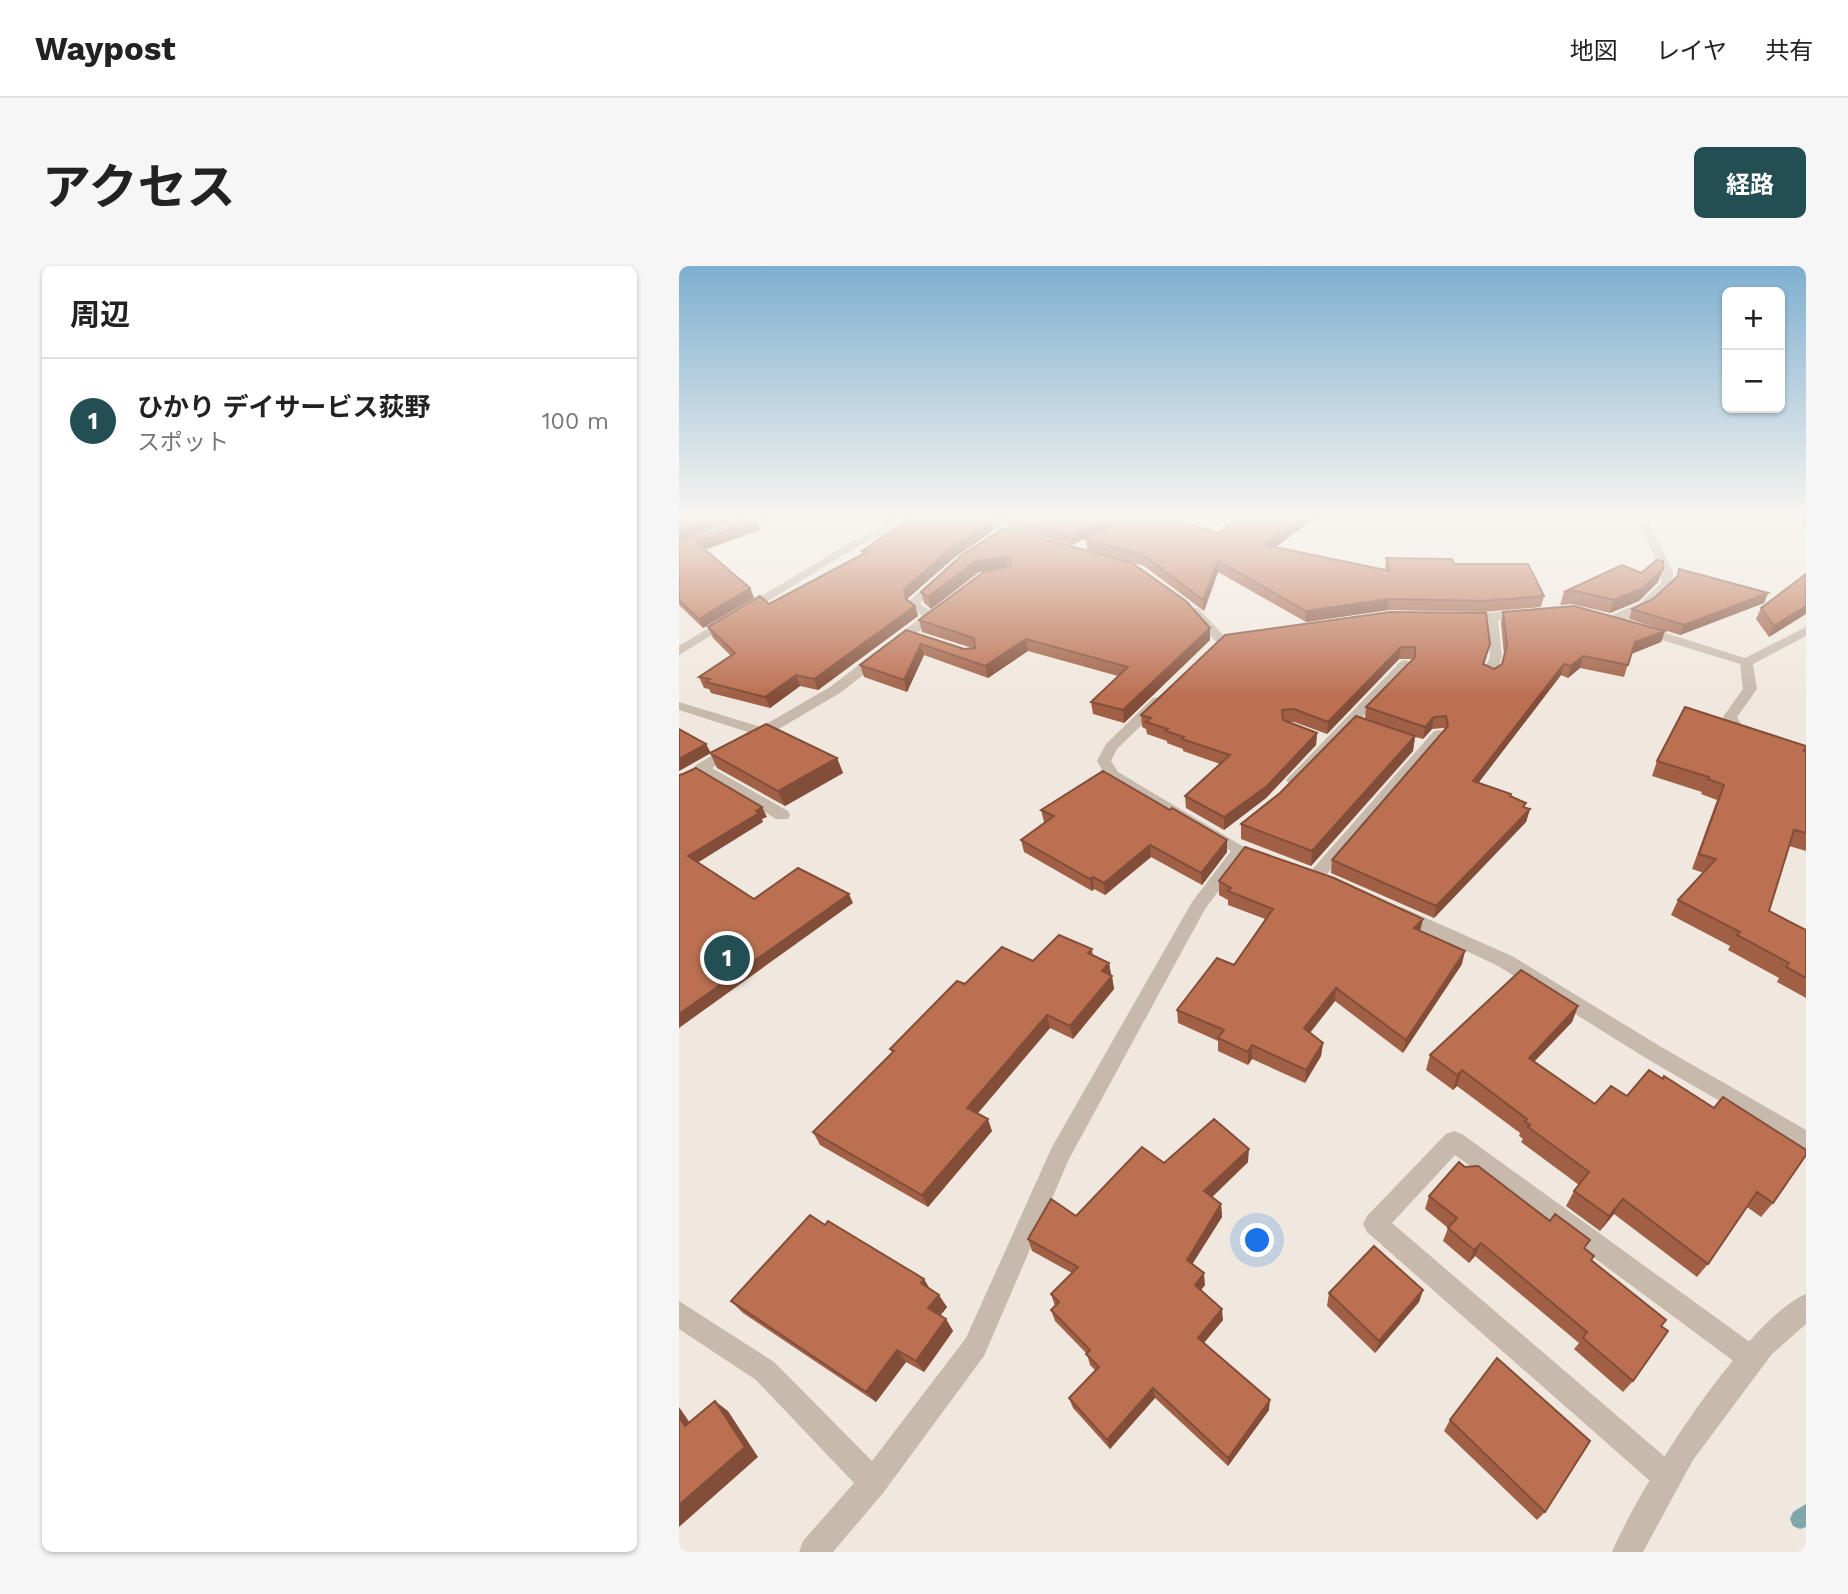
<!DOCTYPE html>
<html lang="ja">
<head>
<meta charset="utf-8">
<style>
  :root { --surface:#fff; --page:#f6f6f6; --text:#222; --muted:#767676; --line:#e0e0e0; --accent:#224e54 }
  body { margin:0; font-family:"Work Sans","Noto Sans JP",sans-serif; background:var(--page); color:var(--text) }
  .controls { position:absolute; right:21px; top:21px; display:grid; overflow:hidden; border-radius:10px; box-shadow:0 2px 5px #0004 }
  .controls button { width:63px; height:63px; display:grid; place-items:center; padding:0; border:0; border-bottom:2px solid var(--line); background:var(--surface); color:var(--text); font:35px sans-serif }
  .you { position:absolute; left:579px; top:975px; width:24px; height:24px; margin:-18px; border:5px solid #fff; border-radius:50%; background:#1a73e8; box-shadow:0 0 0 10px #1a73e833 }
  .badge { display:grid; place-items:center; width:46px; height:46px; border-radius:50%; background:var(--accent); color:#fff; font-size:23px; font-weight:700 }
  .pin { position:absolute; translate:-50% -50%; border:4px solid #fff; box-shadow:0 2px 7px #0006 }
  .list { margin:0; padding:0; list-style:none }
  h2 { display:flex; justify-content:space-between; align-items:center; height:91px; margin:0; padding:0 28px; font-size:30px }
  h2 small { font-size:23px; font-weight:400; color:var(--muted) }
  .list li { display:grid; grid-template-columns:46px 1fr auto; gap:21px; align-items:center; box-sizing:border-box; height:126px; padding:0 28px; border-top:2px solid var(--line) }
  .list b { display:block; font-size:26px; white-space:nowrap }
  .list p { margin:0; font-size:23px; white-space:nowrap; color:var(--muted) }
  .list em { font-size:23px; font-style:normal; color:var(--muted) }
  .map { position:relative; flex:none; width:1127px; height:1286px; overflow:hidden; border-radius:10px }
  header { display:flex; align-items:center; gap:42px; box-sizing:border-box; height:98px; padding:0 35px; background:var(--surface); border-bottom:2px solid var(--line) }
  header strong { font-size:33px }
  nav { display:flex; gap:38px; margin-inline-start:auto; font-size:24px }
  .intro { display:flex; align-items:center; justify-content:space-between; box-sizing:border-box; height:168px; padding:0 42px }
  h1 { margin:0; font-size:49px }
  .button { padding:18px 32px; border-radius:10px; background:var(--accent); color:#fff; font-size:24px; font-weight:700 }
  main { display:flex; gap:42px; padding:0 42px }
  aside { flex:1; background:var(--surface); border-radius:10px; box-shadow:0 2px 5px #0004 }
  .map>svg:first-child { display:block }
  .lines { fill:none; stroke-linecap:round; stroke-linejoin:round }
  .stream { fill:#7fa7ab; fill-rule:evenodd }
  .path { stroke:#b3a395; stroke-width:2.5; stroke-dasharray:2.5 2.5; stroke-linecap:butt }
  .minor { fill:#c7b9ab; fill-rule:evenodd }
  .tertiary { fill:#c7b9ab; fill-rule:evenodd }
  .wall { fill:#a16046 }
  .shaded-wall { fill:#834e39 }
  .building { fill:#bb7051; stroke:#834e39; stroke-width:2 }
</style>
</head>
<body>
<header>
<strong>Waypost</strong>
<nav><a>地図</a><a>レイヤ</a><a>共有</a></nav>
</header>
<div class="intro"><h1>アクセス</h1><a class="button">経路</a></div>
<main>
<aside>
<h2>周辺<small></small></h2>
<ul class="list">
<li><span class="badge">1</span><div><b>ひかり デイサービス荻野</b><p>スポット</p></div><em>100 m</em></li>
</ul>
</aside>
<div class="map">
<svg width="1127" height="1286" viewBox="0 0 1127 1286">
  <rect width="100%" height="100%" fill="#f0e8de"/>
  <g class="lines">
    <!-- stream -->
    <path class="stream" d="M1127,1238V1261L1121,1263L1114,1260L1111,1253L1114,1246Z"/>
    <!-- path -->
    <path class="path" d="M524,265L555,249"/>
    <!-- minor -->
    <path class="minor" d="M83,249H99L62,264L53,262Z
      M214,249H225L203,270L185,277L0,389V380L177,273L195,266Z
      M307,249H318L329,264L350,271L345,274L321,268Z
      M964,249H974L971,260L994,305V318C981,333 949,359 928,357V351L961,337L982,317V305L961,260Z
      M256,312L266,314L242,336V339L256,347V353L161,427L33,502L109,545L111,549L109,553H97L17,505L15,502L17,499L72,467L0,444V436L82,461L151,421L244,350L232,343L230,335Z
      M511,342H519L547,372V378H539L511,348Z
      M845,343L851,347L849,350L819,354L823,390L816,412H806L804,409L811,390L807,356H786L780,352C786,348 833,345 845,343Z
      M961,359L1066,392L1127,361V370L1074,398L1078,423L1058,451L1065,463L1079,470L1072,474L1055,469L1044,451L1064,423L1061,398L957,366L955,363Z
      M727,394L733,398L732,401L620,517H610L607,514L610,511L722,395Z
      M479,431L484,432V438L438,483L432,495L439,506L570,584L526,643L390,893L305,1090L204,1227L154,1286H120L124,1275L175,1217L77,1114L0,1063V1035L95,1096L193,1195L287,1072L373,881L513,636L552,585L428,512L418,495L427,478L474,432Z
      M760,464L765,465V471L643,614H631L629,610L631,606L755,465Z
      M722,641L833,690L984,782L1127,864V885L970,794L819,700L716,651L713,647L716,643Z
      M775,865L783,868L1082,1084L1086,1093L1082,1102L1073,1106L1064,1102L776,889L713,957L999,1202L1003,1212L999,1222L989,1226L979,1222L688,966L684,958L688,950L767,868Z"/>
    <!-- tertiary -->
    <path class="tertiary" d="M1127,1028V1058L1093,1088L1014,1194L964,1286H933C959,1224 1066,1054 1127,1028Z"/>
  </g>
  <!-- wall -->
  <path class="wall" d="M321,249H480L540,267L597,282L706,304L707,292L775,298L865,330L862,341L804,346L709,344L627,356L539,306L525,345L465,300L408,284L407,273L433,259L393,279L331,262Z
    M1125,249H1127V262L1124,261Z
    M78,255L81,264L26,284L71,322L75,332L24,362L0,339V277Z
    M325,262L531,362V374L445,457L414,448L412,436L439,410L349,385L309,412L245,389L228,426L185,411L181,399L227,364L285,383L293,382L243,366L240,354L305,306H300L252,343L245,337L242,326Z
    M315,264L276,291L228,333V334L236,340L239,350L139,424L121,420L91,442L32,427L30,423L25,422L20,411L52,390L34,372L29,361L90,338L184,289L183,285Z
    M984,303L979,316L960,335L931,347L893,338L881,339L885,326L962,307Z
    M1000,303L1089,327L1085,337L1001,369L950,353L953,343L974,333L997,312Z
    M1127,308L1090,371L1077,353L1082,342Z
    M711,346L808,390L805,399L815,403L823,398L825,389L822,357L824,346L986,365L982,376L952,388L945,411L901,402L889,412L882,409L799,517L847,537L845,541L851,543L847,556L755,652L652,607L653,594L765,465V462L753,463L744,473L736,471L734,485L632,600L562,573V558L601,527L686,453L687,441L734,393H720L648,468L615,456H608L638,467L637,479L587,532L545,564L507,542L506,530L541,498L504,485V483L488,477V475L468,468L467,463L463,461L462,449Z
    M0,463L32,487L158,492L164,507L106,540L38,502L31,487L0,505Z
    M1127,480V585L1110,580L1090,645L1127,664V732L1098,716L1100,712L1049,684L1051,680L992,649L999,634L1025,607L1013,603L1038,534L1022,528L1023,526L973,510L978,495Z
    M362,544H491L548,574V586L523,619L472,591L426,629L415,623L413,625L345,586L342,574L366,557L365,556Z
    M540,615L741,665L783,698L724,787L656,735L631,767L644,777L642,790L626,817L573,793L569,799L539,785V775L499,757L498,744L555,699L586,653L549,639V634L540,629Z
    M413,683L414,690L430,697L435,723L394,773L371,762L299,847L313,865L249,941L141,879L134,866L213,787L211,783L286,718L354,695Z
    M899,740L893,756L855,796L916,838L932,820L1094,937L1082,951L1068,941L1029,998L1018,1011L935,948L921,965L887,940L895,925L900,919L842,876L844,873L840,870L841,867L778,820L774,824L747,804L751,789Z
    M569,896L533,931L542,938L543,951L513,998L526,1019L522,1024L544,1054L524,1077L590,1144L549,1200L476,1132L431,1183L394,1142L390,1132L416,1104L411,1099L408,1088L376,1055L372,1044L376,1040L372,1028L393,1007L353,985L349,973L397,950L485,897Z
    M786,901L906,983L912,995L982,1060L954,1115L944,1126L895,1083L900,1077L796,990L790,997L764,975L769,962L746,943L750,930Z
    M146,959L245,1013L251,1023L268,1041L261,1050L267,1053L274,1065L245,1106L227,1096L197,1136L64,1047L52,1035Z
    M744,1024L740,1036L696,1087L648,1040L650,1027Z
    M771,1154L866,1246L858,1254L765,1165Z"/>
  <!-- shaded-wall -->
  <path class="shaded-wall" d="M43,249H71L0,276V265Z
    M433,249H453L393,279L392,270Z
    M626,249H640L585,290L586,279Z
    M78,255L81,264L21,285L17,276Z
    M313,255L315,264L276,291L228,333L229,344L225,323L273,281Z
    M326,291L328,302L300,306L252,343L249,331L297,295Z
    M539,295V306L525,345L524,334Z
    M984,303L979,316L960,335L931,347L935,334Z
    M71,322L75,332L24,362L20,353Z
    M1089,327L1085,337L1001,369L1005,359Z
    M710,333L709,344L627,356V345Z
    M236,340L239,350L139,424L135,413Z
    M1127,340V348L1090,371L1095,360Z
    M531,362V374L445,457L444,444Z
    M986,365L982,376L952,388L956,376Z
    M347,373L349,385L309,412L306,400Z
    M242,378L245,389L228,426L225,414Z
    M722,381L720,393L648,468L649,456Z
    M904,390L901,402L889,412L892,400Z
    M885,398L882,409L791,528L794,515Z
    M117,409L121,420L91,442L86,431Z
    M755,451L753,463L744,473L746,461Z
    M638,467L637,479L587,532L545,564V551Z
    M736,470L734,485L632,600L633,585Z
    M27,478L32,487L0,505V493Z
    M158,492L164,507L106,540L99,525Z
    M83,541L88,551L83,553L84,556L15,599L9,590Z
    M851,543L847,556L755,652L757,640Z
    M548,574V586L523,619L522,607Z
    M471,579L472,591L426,629L425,617Z
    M414,611L415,623L413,625L411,613Z
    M170,628L174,637L0,762V748Z
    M744,653L741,666L735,662Z
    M786,685L783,698L724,787L727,774Z
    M430,697L432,710L423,705Z
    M433,710L435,723L394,773L391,760Z
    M657,722L656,735L624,775L625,762Z
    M899,740L893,756L844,807L850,792Z
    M368,749L371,762L293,854L288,842Z
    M644,777L642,790L626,817L627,804Z
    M573,779V793L569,799V786Z
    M783,804L778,820L774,824L778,809Z
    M309,853L313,865L249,941L243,929Z
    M570,883L569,896L526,938L525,925Z
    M944,933L935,948L921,965L930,950Z
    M542,938L543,951L509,1005L508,994Z
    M802,977L796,990L790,997L795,984Z
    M525,1007L526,1019L517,1030L516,1019Z
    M245,1013L252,1026L242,1017Z
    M744,1024L740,1036L696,1087L700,1075Z
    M260,1029L268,1041L257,1055L249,1042Z
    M543,1043L544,1054L520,1083L519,1072Z
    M267,1053L274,1065L245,1106L237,1095Z
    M218,1084L227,1096L197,1136L187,1126Z
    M474,1122L476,1132L431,1183L428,1174Z
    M591,1134L590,1144L549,1200V1192Z
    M36,1135L49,1145L79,1191L0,1261V1239Z
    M0,1141L20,1170L6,1160L0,1151Z"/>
  <!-- building -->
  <path class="building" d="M0,249H43L0,265Z
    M236,249H310L313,255L273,281L225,323L227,333L236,340L135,413L117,409L86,431L27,416L31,413L20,411L56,387L29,361L81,330L90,338L188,286L183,285Z
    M327,249H433L392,270L329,252Z
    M453,249H480L540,267L561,249H626L586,279L711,305L707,292L773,293L775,298H849L865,330L806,335L710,333L627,345L539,295L524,334L464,289L407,273Z
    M72,252L78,255L17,276L71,322L20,353L0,334V277Z
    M325,262L453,297L507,335L531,362L444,444L412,436L449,401L347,373L306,400L242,378L225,414L181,399L227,364L285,383L296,382L295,372L240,354L306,305L332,300V293L326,291L297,295L249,331L242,326L284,288Z
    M978,294L984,295V303L964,322L935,334L896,325L885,326L943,299L962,307Z
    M1000,303L1089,327L1005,359L953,343L974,333L999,310Z
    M1127,308V340L1095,360L1082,342Z
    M895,340L986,365L956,376L949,399L904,390L892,400L885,398L794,515L832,528L831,530L847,537L844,541L851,543L757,640L653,594L769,460L767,450L755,451L746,461L687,441L736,391V381H722L649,456L615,443L603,444L604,454L638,467L588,520L545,551L506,530L551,489L503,473L505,471L487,465L489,463L467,456L472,452L462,449L546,369L711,346L807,347L811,378L804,398L815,403L823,398L828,379L824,346Z
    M1006,441L1127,480V482L1124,485L1127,484V567L1115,564L1090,645L1127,664V712L1107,701L1110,697L1058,669L1061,666L999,634L1037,593L1020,588L1045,519L1029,513L1030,511L978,495Z
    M677,450L736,470L633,585L562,558L601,527Z
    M87,458L158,492L99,525L31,487Z
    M0,463L27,478L0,493Z
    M17,502L83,541L77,545L80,547L9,590L75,633L119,602L170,628L0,748V509L4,508Z
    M424,505L491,544L493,542L548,574L522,607L471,579L425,617L414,611L411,613L342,574L375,550L362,544Z
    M566,581L655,612L744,653L735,662L786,685L727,774L657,722L625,762L644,777L627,804L573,779L569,786L539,772L545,764L498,744L538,692L555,699L594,643L549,625L552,622L540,615Z
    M380,669L413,683L409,687L430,697L423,705L433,710L391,760L368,749L288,842L309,853L243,929L134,866L215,785L211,783L278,715L286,718L323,681L354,695Z
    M842,704L899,740L850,792L916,838L932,820L948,830L970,804L984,813L985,810L1035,842L1044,831L1127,884V889L1094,937L1078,926L1029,998L944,933L930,950L895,925L910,906L849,861L851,859L846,855L848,853L783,804L778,809L751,789Z
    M535,853L570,883L525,925L542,938L508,994L525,1007L516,1019L543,1043L519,1072L591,1134L549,1192L474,1122L428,1174L390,1132L420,1101L407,1088L411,1084L372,1044L380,1036L372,1028L399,1001L349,973L372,933L397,950L463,881L485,897Z
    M780,896L786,901L799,900L871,955L876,948L911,974L905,982L915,990L912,994L987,1054L982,1060L989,1065L954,1115L904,1072L908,1066L802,977L795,984L769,962L778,952L750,930Z
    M131,949L146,959L149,955L245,1013L242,1017L260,1029L249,1042L267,1053L237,1095L218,1084L187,1126L52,1035Z
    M695,980L744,1024L700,1075L650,1027Z
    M818,1092L911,1175L866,1246L771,1154Z
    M36,1135L66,1181L0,1239V1151L6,1160Z"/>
  <!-- sky -->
  <linearGradient id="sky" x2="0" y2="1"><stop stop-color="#7eafd0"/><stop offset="0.58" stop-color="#f8f5f0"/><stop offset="1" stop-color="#f8f5f0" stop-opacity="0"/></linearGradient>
  <rect width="1127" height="430" fill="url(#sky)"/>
</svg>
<div class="controls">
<button>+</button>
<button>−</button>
</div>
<div class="you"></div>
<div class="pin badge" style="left:48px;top:692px">1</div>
</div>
</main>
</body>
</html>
